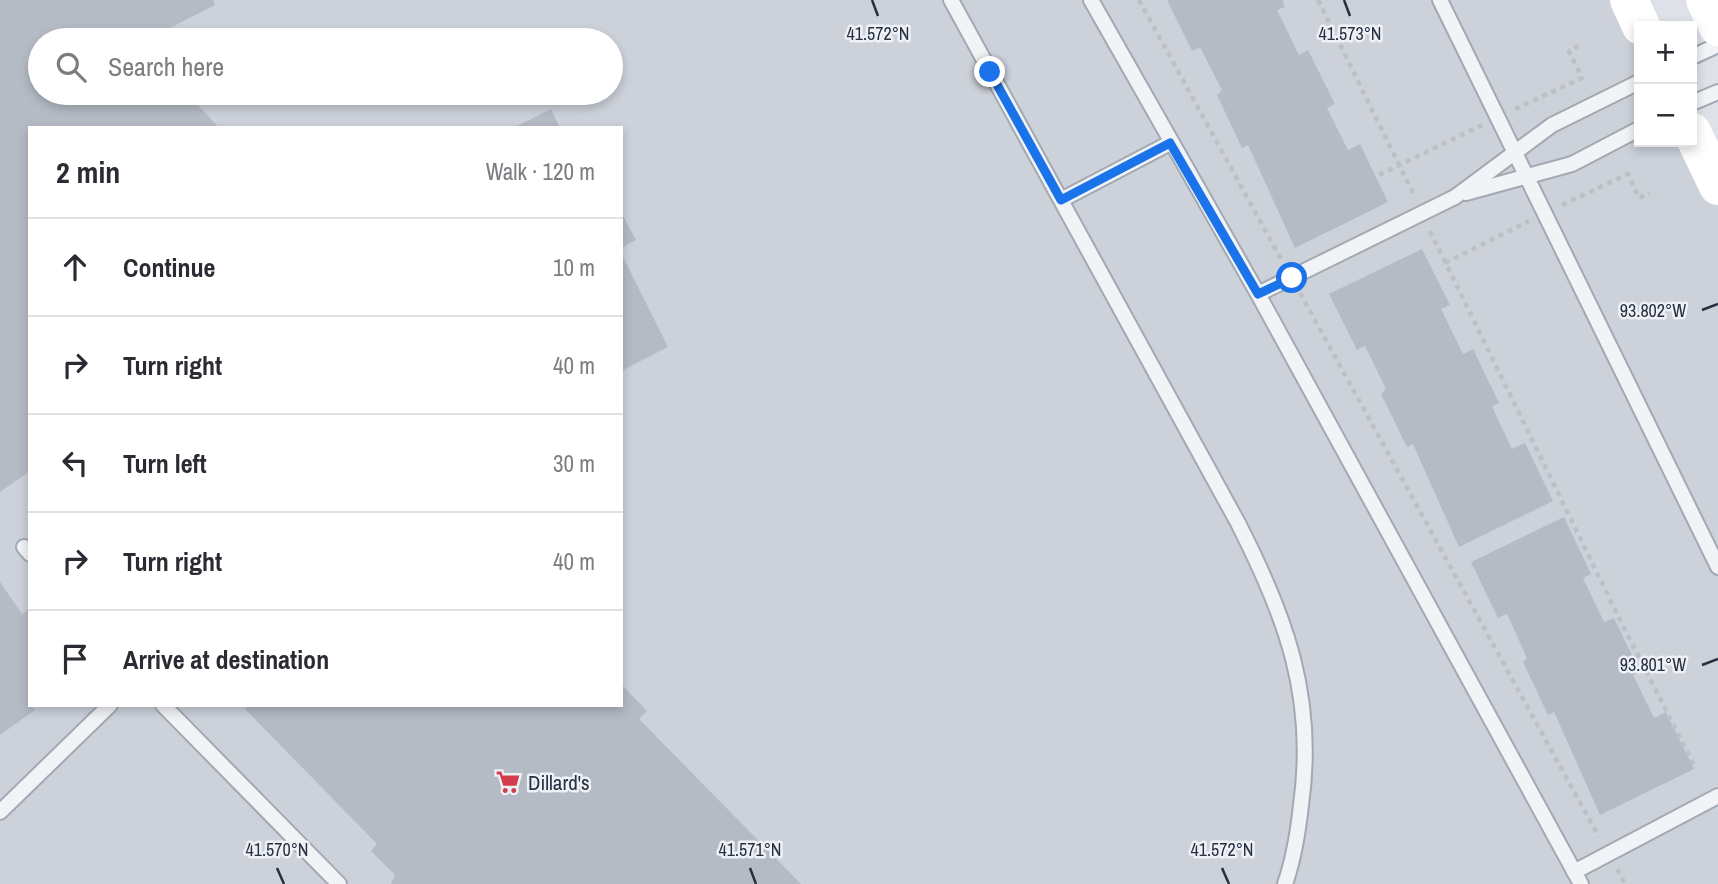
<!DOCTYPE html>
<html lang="en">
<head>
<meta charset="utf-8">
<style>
  :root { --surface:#fff; --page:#f2f2f3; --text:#2b2b33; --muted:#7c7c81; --line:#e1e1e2 }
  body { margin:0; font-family:"Archivo Narrow",sans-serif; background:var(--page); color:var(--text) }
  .controls { position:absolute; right:21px; top:21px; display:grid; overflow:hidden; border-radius:0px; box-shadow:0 4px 10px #0003 }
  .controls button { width:63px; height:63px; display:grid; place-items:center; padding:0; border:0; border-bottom:2px solid var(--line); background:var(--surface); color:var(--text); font:35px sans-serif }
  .stop { position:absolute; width:21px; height:21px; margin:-16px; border:5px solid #1a73e8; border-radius:50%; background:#fff }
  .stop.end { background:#1a73e8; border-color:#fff; box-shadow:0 2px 7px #0008 }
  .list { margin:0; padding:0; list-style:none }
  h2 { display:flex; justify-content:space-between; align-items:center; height:91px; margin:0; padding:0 28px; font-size:30px }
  h2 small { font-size:23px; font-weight:400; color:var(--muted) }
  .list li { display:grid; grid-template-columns:46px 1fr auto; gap:21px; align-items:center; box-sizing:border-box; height:98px; padding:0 28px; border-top:2px solid var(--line) }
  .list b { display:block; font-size:26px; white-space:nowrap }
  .list em { font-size:23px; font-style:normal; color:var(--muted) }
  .icon { flex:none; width:38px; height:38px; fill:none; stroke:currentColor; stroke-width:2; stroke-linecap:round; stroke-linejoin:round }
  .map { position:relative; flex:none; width:1718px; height:884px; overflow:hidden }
  .search { position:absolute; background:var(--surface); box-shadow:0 4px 10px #0003; left:28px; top:28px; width:595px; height:77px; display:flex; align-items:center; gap:18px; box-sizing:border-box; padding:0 24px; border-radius:38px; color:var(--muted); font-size:26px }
  .panel { position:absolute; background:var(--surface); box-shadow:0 4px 10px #0003; left:28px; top:126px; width:595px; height:581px; border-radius:0px }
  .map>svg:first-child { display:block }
  .built { fill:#ccd1da; fill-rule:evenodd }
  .building { fill:#b5bbc5 }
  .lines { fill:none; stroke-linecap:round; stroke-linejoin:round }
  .lane-casing { stroke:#a3a9b2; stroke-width:18 }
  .path { stroke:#bcc0c7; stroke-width:4.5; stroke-dasharray:5 5; stroke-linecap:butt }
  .lane { stroke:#f1f3f7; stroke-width:14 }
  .secondary { stroke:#fff; stroke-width:38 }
  .route { stroke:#1a73e8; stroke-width:9 }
  .ticks { fill:none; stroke:#272f40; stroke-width:2.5 }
  .labels { text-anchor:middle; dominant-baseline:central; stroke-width:5; stroke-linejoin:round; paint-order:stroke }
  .poi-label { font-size:21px; fill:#272f40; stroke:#eef1f6; text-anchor:start }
  .ticks-label { font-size:18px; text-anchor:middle; fill:#272f40; stroke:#eef1f6; stroke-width:5; stroke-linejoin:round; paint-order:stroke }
</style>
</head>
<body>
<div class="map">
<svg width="1718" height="884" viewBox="0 0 1718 884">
  <rect width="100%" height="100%" fill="#dee2e8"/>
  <!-- built -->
  <path class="built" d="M0,0H1629L1639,26V142H1692L1718,186V884H0ZM40,40H611V93H40ZM30,128H621V705H30Z"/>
  <!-- building -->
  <path class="building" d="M0,0H213L215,5L154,36L156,40H40V93H187L219,128H30V471L0,492Z
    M1167,0H1282L1285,7L1277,10L1299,55L1308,50L1335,104L1327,108L1348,150L1360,144L1388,202L1295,248L1248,145L1242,148L1217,95L1222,90L1200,47L1192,51Z
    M551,109L560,128H513Z
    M621,212L636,240L621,248Z
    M1422,249L1450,305L1441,309L1463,354L1473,349L1499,403L1492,407L1512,449L1525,443L1553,501L1459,547L1413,444L1407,447L1381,394L1386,389L1365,346L1357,350L1329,294Z
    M621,253L668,347L621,371Z
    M1564,517L1591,574L1583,578L1604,622L1614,618L1640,672L1633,675L1654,718L1666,712L1694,769L1600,815L1554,712L1548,715L1523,662L1527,658L1507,614L1498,618L1471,562Z
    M0,582L22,614L28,610L30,613V705L35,710L0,735Z
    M621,684L647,711L639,719L801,884H391L395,875L371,851L377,844L245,709L249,705H621Z"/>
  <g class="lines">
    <!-- lane casing -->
    <g class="lane-casing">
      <path id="lane" d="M951,0L1238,523C1286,617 1316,698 1301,805C1298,833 1294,858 1285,884
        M1091,0L1258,294L1581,884
        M1440,0L1718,567
        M1692,57L1718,45
        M1692,103L1718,92
        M1466,193L1572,164L1639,129
        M1061,200L1170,143
        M1258,294L1455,197L1552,125L1639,82
        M24,547L30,554
        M163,705L339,884
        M0,812L110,705
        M1574,872L1718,796"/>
    </g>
    <!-- path -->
    <path class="path" d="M1139,0L1282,261
      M1318,0L1415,197
      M1515,109L1582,78L1569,51L1578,46
      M1379,175L1482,125
      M1562,205L1628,174L1639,198L1650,193
      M1430,231L1625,630L1696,769
      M1445,263L1529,221
      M1300,293L1599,837
      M1617,869L1625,884"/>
    <!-- lane -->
    <use href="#lane" class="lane"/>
    <!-- secondary -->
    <path class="secondary" d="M1629,0L1641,26
      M1705,0L1718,27
      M1692,132L1718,186"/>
  </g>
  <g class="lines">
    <!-- route -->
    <path class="route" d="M990,72L1061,200L1170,143L1258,294L1292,278"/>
  </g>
  <!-- ticks -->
  <path class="ticks" d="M872,0L878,16M1344,0L1350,16M1702,310L1718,304M1702,665L1718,659M277,868L284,884M750,868L756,884M1222,868L1229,884"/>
  <!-- icons -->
  <defs>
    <g id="supermarket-bare" transform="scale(1.89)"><path d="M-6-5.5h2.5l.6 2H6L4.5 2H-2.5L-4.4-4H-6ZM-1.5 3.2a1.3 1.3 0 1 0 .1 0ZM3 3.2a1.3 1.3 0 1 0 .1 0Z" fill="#d33e4e" stroke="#eef1f6" stroke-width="2.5" paint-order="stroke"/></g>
  </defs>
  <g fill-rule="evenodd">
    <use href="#supermarket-bare" x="508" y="782"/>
  </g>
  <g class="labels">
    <!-- poi labels -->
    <g class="poi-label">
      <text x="528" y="782">Dillard's</text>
    </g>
  </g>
  <g class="ticks-label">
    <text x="878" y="40">41.572°N</text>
    <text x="1350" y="40">41.573°N</text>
    <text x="1653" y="317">93.802°W</text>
    <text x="1653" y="671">93.801°W</text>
    <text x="277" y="856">41.570°N</text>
    <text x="750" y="856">41.571°N</text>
    <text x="1222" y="856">41.572°N</text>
  </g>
</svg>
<div class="controls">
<button>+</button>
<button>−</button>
</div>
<div class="stop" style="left:1292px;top:278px"></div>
<div class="stop end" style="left:990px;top:72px"></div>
<div class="search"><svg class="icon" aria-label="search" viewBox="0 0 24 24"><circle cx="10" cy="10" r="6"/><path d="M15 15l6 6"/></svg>Search here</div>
<section class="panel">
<h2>2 min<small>Walk · 120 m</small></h2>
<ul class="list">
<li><svg class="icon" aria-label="ahead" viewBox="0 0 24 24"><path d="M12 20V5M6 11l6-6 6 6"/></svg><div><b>Continue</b></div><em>10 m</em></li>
<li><svg class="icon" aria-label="right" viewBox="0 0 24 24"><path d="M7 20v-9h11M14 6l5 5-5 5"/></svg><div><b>Turn right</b></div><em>40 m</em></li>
<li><svg class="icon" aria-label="left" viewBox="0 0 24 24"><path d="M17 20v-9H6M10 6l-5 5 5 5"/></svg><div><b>Turn left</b></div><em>30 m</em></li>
<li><svg class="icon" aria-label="right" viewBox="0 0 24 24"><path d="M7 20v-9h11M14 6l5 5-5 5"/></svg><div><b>Turn right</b></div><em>40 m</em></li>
<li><svg class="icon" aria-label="arrive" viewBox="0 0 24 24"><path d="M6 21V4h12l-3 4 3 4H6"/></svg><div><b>Arrive at destination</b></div></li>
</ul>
</section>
</div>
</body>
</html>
